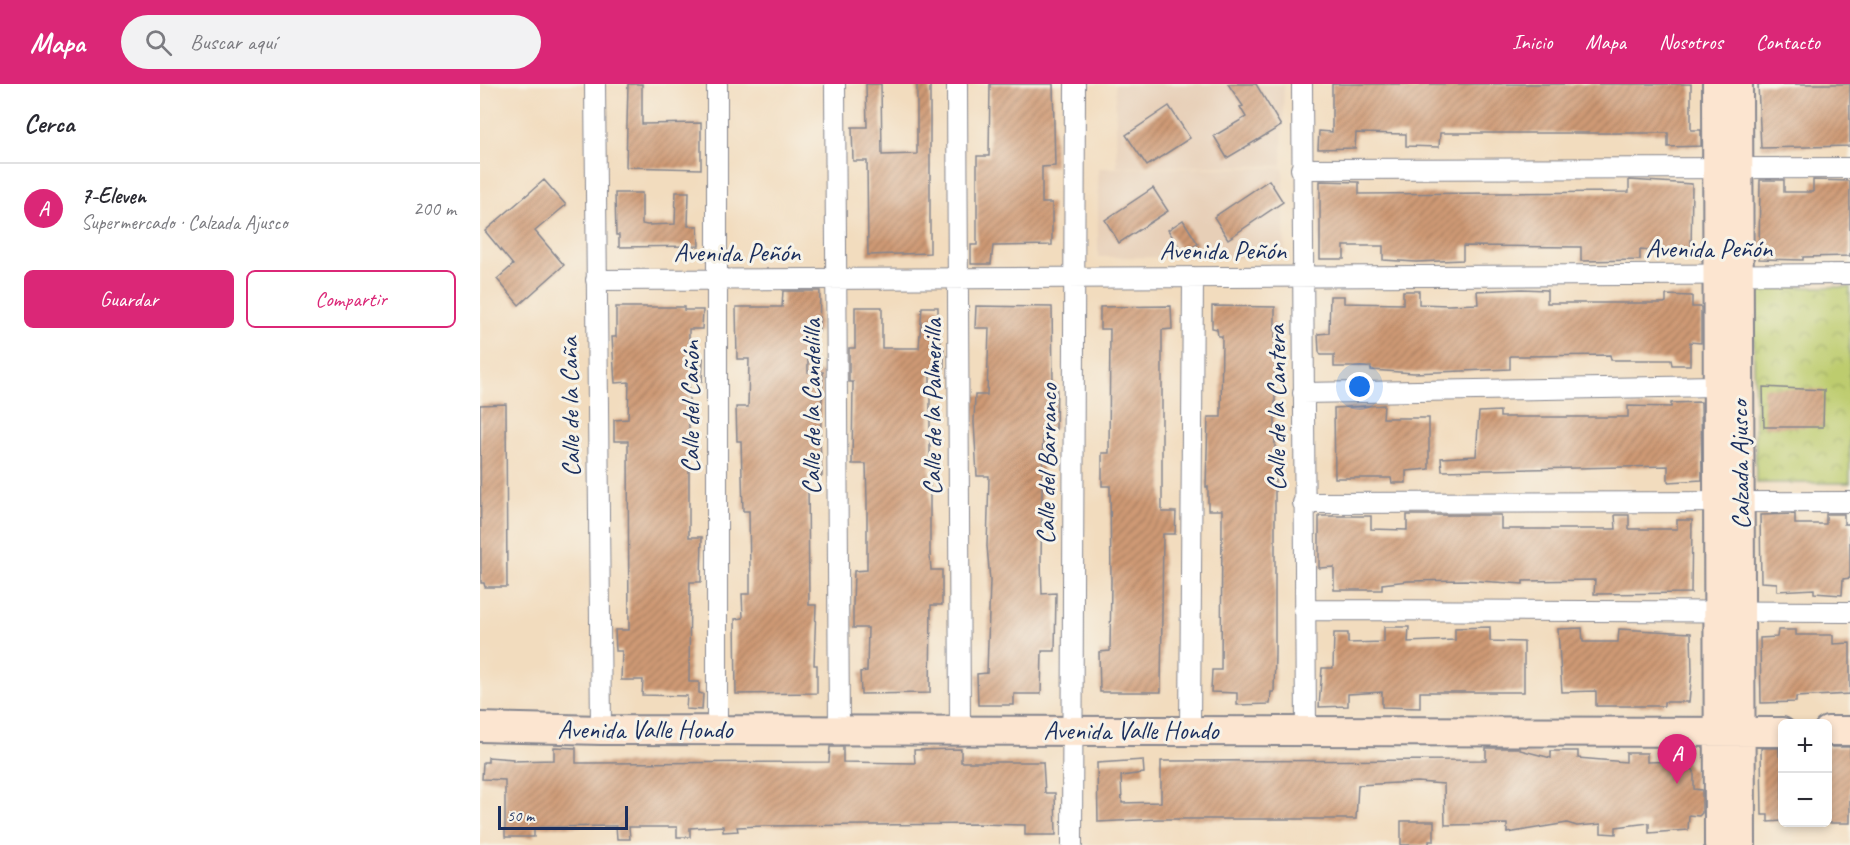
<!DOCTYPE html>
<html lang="es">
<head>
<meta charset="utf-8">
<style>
  :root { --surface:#fff; --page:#f2f2f3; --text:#2b2b33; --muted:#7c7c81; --line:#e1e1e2; --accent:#db2777 }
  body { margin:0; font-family:Caveat,sans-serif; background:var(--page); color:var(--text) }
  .controls { position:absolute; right:18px; bottom:18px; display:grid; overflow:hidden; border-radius:9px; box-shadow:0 3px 9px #0003 }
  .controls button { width:54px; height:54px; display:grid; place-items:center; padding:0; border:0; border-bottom:2px solid var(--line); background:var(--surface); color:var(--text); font:30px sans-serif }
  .scale { position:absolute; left:18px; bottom:15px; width:130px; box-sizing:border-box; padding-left:6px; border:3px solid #1b2f5e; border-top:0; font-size:16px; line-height:21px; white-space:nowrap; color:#1b2f5e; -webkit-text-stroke:4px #f7f3e8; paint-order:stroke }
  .you { position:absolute; left:880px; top:303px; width:21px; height:21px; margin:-15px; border:4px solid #fff; border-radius:50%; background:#1a73e8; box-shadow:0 0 0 9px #1a73e833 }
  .badge { display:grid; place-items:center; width:39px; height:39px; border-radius:50%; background:var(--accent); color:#fff; font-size:20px; font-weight:700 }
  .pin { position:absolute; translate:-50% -50px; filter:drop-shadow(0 2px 3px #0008) }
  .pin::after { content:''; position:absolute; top:32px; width:21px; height:18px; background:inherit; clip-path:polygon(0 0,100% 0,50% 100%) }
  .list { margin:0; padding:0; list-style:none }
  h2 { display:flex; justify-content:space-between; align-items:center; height:78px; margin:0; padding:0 24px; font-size:26px }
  h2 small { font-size:20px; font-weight:400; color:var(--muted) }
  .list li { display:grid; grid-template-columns:39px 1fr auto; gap:18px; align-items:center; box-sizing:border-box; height:90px; padding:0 24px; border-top:2px solid var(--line) }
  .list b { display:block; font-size:22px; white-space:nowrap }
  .list p { margin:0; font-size:20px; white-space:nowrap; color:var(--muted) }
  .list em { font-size:20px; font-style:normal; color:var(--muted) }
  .actions { display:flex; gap:12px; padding:18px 24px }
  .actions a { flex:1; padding:14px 0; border:2px solid var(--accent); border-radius:9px; text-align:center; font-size:21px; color:var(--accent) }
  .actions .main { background:var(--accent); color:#fff }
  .icon { flex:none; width:33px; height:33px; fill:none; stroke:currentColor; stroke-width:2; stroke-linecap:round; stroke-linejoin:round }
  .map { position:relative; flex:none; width:1370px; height:761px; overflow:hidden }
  header { display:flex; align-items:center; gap:36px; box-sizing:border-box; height:84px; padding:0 30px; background:var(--accent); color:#fff }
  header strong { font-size:28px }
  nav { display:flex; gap:33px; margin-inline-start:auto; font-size:21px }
  .search { width:420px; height:54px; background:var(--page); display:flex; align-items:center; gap:15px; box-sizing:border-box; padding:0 21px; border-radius:33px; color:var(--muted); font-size:22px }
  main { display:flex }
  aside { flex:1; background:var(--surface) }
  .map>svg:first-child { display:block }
  .built { fill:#e7cfb7 }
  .park { fill:url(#park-crowns); stroke:#6c7e66; stroke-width:1.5 }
  .building { fill:url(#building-hatch) }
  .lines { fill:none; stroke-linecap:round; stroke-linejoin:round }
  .street-casing { stroke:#86868e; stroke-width:22 }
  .secondary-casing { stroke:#86868e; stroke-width:32 }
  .street { stroke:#fff; stroke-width:20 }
  .secondary { stroke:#fce5d0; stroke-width:28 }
  .labels { text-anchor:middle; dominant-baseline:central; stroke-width:6; stroke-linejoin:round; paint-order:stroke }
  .street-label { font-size:26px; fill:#1b2f5e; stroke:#f7f3e8 }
</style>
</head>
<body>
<header>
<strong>Mapa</strong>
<div class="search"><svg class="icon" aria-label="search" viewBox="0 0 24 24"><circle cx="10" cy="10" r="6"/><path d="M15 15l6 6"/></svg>Buscar aquí</div>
<nav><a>Inicio</a><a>Mapa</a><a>Nosotros</a><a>Contacto</a></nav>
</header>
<main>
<aside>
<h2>Cerca<small></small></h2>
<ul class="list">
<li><span class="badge">A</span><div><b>7-Eleven</b><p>Supermercado · Calzada Ajusco</p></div><em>200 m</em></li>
</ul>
<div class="actions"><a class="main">Guardar</a><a>Compartir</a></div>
</aside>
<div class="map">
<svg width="1370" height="761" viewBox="0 0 1370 761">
  <defs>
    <pattern id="park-crowns" width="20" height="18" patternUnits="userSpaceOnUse" patternTransform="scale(1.5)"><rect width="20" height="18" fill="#bdcc6e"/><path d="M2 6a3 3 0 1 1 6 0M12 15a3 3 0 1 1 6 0" fill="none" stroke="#99a65e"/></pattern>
    <pattern id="building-hatch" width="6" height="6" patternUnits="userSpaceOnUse" patternTransform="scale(1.5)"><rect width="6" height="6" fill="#cf9a74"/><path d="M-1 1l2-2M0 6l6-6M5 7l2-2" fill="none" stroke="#a77e62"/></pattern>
  </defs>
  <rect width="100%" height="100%" fill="#f7f3e8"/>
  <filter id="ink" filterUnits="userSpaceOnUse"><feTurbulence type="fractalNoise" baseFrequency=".0167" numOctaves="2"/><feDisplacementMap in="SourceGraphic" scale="12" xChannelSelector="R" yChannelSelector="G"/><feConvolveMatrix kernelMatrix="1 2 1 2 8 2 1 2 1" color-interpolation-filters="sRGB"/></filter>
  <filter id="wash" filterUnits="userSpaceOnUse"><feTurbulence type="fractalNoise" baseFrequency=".008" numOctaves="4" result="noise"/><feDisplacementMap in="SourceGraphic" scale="24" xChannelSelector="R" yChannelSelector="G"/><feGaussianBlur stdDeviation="1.35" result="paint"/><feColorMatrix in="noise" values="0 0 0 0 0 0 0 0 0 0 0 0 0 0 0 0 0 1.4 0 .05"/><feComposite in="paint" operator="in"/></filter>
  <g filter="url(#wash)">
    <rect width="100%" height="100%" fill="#f2dcbe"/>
    <!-- built -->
    <path class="built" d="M635,0H804L802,82L637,83Z
      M618,84H803L805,174L618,173Z"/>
    <!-- park -->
    <path class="park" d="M1273,203H1370V399H1276Z"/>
    <g id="blocks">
      <!-- building -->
      <path class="building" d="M148,0H162V40L221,39V85L146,83Z
        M386,0H401L402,71L437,70V0H450V169L388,171L387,77H373L372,43H387Z
        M510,0H573L575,82L562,83V119H572V161L513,162L511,180H491V161H497V72H509Z
        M748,0H776L801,42L747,74L734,52L766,33L760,23L763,22Z
        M852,0H1211V46H1221V62L1188,63V49H960L959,63L926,62V50L876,49L875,64L838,65L839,47L852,48Z
        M1278,0H1370V62L1281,64Z
        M689,22L710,54L667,82L646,51Z
        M64,96L86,121L55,147L84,181L39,221L17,195L33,181L5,147Z
        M789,96L803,118L748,155L734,133Z
        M1149,96L1212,100L1211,170L1160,166V176L1101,177V163L983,162V176L936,178L903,176V162H864V175H840V97L879,98V110L1149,108Z
        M1280,96H1304V108H1333V96L1370,97V172L1323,173V176L1279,175Z
        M673,104L688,127L639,159L625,136Z
        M196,108H209L208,142H218L219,162L139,163V151H136L135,109H162V140L167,141L195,140Z
        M703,136L718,160L703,169L688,146Z
        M1042,205L1067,206V219H1184L1186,218V211L1212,212V223H1221V259L1210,258V281H1192L1191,276H1131L1130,271L1043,272H1030V285L934,289L891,286V283H854V271H841L839,268L838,250L849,249L850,212H864V219L923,220V207H939V220L968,221L998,220L997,207Z
        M303,207H340L339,248H329L328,276V288H343L340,358L342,392L328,393L329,521H336L334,581H337V609L256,610L255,535L263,534L262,510H270V490L269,427H263L261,357H257L256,323H268L269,275H257L256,223H302Z
        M496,222L572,223L573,299H577L576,345H563L561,477L562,510L576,509L575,567H562L561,610H534V621H498L497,590L507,589L510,497L507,462L509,392H497L494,338L495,311H507L509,244H495Z
        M691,222L692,245L682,246V428H696L695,450H683L681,608H620L619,568L630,567L631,498L630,402H622V369H629L630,245H620V223Z
        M732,222L795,223V570L794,608H791L790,620L757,621V609L731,608L732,586H741L742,437V426H728V403H726L728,333H741L742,252H738L737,245L732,244Z
        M136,223H204V226H223L222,245H209V275L223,274L222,297H209V453H222L221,498H210L209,598H219V609L223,610L222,626L206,625L207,612L162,611L163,596H141L142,567H136L135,546H149L148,357H134V336L148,335L149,298L135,299L132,253H136Z
        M375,223H402V264H439L442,223H458V245H461V264H464V286L450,287V470L451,486H462V521H451L450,609L381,610L380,588L387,587L388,544H373V522L374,487L387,486V417L386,380H372L373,298H369V264H375Z
        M1283,303L1344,306L1343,343H1284Z
        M1221,318L1222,396L1188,398V382L962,387L961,374L996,372L999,328L1020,327V333H1148V322L1191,323V319Z
        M26,320L27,503H5L4,499H1L0,321Z
        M904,321L903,334H949V385L926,387V399H912L911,394H855L854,324Z
        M1315,430V440H1346V430H1364V440H1370V494L1363,495L1362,511L1334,509V505L1297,507V499L1281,498L1280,431Z
        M927,431H1021V445H1136L1135,431H1149V445H1197V436H1212L1211,509L1114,510L1115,496L1043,497V500L985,496L928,497L902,500V506H854V483L839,484V432H891V445L927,446Z
        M904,543H929L928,558L975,556V544L1010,543V557L1044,558V608H940V624L902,623V608L868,610V622L839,623L842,584H853L854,549H868V559L904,558Z
        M1102,544L1103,558H1138L1139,545L1211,549L1212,587L1209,618H1184V622H1116V607L1082,608L1078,545Z
        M1298,546H1316V551H1353V560L1370,559V610L1316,613V618L1281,619L1280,554L1297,553Z
        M74,663L96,664V679H105L349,678L350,663H363V678L435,679L434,666L481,665V678H563L565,709H575L576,751H545V741L497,740L283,742L257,743L258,747L243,748V742L210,744V753H197V743H149L150,755H137L136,742L64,743L54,744V753H25V696L2,695L3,678H8V673L33,675V677L74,676Z
        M1347,663H1370V739H1347Z
        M1006,664H1040V666L1071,674V667H1098V674L1146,678V669H1167V678L1205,677L1214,687V705L1222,706V729L1219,732L1209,731L1208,746L1169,749V739L1136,743V750L1121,749V740L1097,742L1087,739L1027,749V740L965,741L964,700L937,698L878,701L876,735H679L618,738L617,679L663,676L664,689L641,692L642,719L681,718V677L1006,676Z
        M1281,664H1299V672H1302V737L1288,738V731H1282Z
        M921,737H954V757H949V761H921Z"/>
    </g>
  </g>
  <g filter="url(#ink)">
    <use href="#blocks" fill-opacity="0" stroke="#86868e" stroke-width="1.5"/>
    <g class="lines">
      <!-- street casing -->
      <g class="street-casing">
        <path id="street" d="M115,0L121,646
          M355,0L359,646
          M477,0L480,646
          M822,0L826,647
          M821,85L1370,84
          M116,196L1370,190
          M823,309L1237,302
          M823,419L1370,418
          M824,526L1370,528
          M237,646V0
          M710,646L713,193
          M592,761L595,0"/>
      </g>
      <!-- secondary casing -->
      <g class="secondary-casing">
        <path id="secondary" d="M1237,0L1239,761
          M1258,0L1261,761
          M0,643L121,646L1302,648
          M1348,647H1370"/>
      </g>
      <!-- street -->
      <use href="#street" class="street"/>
      <!-- secondary -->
      <use href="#secondary" class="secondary"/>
    </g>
  </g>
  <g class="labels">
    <!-- street labels -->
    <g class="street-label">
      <text x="1229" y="164">Avenida Peñón</text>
      <text x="743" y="166">Avenida Peñón</text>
      <text x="257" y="168">Avenida Peñón</text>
      <text transform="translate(90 323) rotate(-91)">Calle de la Caña</text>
      <text transform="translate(210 323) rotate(-90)">Calle del Cañón</text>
      <text transform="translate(331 323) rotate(-90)">Calle de la Candelilla</text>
      <text transform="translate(452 323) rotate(-90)">Calle de la Palmerilla</text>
      <text transform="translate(796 324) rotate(-90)">Calle de la Cantera</text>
      <text transform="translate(567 380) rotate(-89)">Calle del Barranco</text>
      <text transform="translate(1260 381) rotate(-91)">Calzada Ajusco</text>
      <text x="165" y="645">Avenida Valle Hondo</text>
      <text x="651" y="646">Avenida Valle Hondo</text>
    </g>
  </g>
</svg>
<div class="controls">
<button>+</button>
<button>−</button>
</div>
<div class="scale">50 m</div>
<div class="you"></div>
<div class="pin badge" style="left:1197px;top:700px">A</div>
</div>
</main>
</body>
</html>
